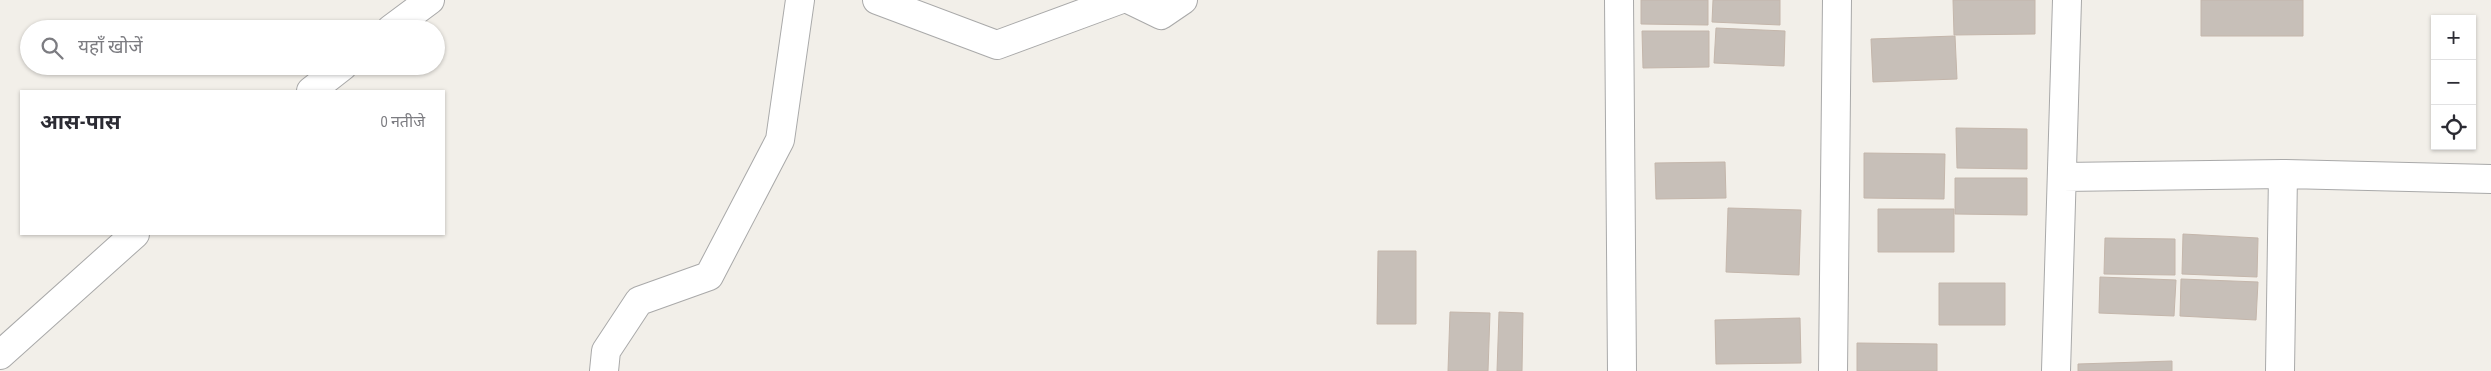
<!DOCTYPE html>
<html lang="hi">
<head>
<meta charset="utf-8">
<style>
  :root { --surface:#fff; --page:#f7f7f7; --text:#2b2b33; --muted:#7c7c81; --line:#e1e1e2 }
  body { margin:0; font-family:"PT Sans Narrow","Noto Sans Devanagari",sans-serif; background:var(--page); color:var(--text) }
  .controls { position:absolute; right:15px; top:15px; display:grid; overflow:hidden; border-radius:0px; box-shadow:0 1px 4px #0004 }
  .controls button { width:45px; height:45px; display:grid; place-items:center; padding:0; border:0; border-bottom:1px solid var(--line); background:var(--surface); color:var(--text); font:25px sans-serif }
  .list { margin:0; padding:0; list-style:none }
  h2 { display:flex; justify-content:space-between; align-items:center; height:65px; margin:0; padding:0 20px; font-size:21px }
  h2 small { font-size:16px; font-weight:400; color:var(--muted) }
  .icon { flex:none; width:28px; height:28px; fill:none; stroke:currentColor; stroke-width:2; stroke-linecap:round; stroke-linejoin:round }
  .map { position:relative; flex:none; width:2491px; height:371px; overflow:hidden }
  .search { position:absolute; background:var(--surface); box-shadow:0 1px 4px #0004; left:20px; top:20px; width:425px; height:55px; display:flex; align-items:center; gap:12px; box-sizing:border-box; padding:0 18px; border-radius:28px; color:var(--muted); font-size:19px }
  .panel { position:absolute; background:var(--surface); box-shadow:0 1px 4px #0004; left:20px; top:90px; width:425px; height:145px; border-radius:0px }
  .map>svg:first-child { display:block }
  .building { fill:#c7bfb8; stroke:#c4b6ab }
  .lines { fill:none; stroke-linecap:round; stroke-linejoin:round }
  .minor-casing { stroke:#a9a9a9; stroke-width:30 }
  .minor { stroke:#fff; stroke-width:28 }
</style>
</head>
<body>
<div class="map">
<svg width="2491" height="371" viewBox="0 0 2491 371">
  <rect width="100%" height="100%" fill="#f2efe9"/>
  <!-- building -->
  <path class="building" d="M1641,0H1708V25L1641,24Z
    M1713,0H1780V25L1712,22Z
    M1953,0H2035V34L1954,35Z
    M2201,0H2303V36H2201Z
    M1716,28L1785,31L1784,66L1714,63Z
    M1642,31H1709V67L1643,68Z
    M1955,36L1957,79L1873,82L1871,39Z
    M1956,128L2027,129V169L1957,168Z
    M1864,153L1945,154L1944,199L1864,198Z
    M1725,162L1726,198L1656,199L1655,163Z
    M1955,178H2027V215L1955,214Z
    M1728,208L1801,210L1799,275L1726,272Z
    M1878,209H1954V252H1878Z
    M2183,234L2258,238L2257,277L2182,274Z
    M2105,238L2175,239V275L2104,274Z
    M1378,251H1416V324H1377Z
    M2100,277L2176,280L2174,316L2099,313Z
    M2181,279L2258,282L2256,320L2180,316Z
    M1939,283H2005V325H1939Z
    M1450,312L1490,313L1488,371H1448Z
    M1499,312L1523,313L1522,371H1497Z
    M1800,318L1801,363L1716,364L1715,320Z
    M1857,343L1937,344V371H1857Z
    M2172,361V371H2078V364Z"/>
  <g class="lines">
    <!-- minor casing -->
    <g class="minor-casing">
      <path id="minor" d="M877,0L997,45L1119,0
        M1130,0L1161,15L1183,0
        M1619,0L1622,371
        M391,29L430,0
        M311,91L343,66
        M2063,177L2283,174L2491,179
        M0,355L135,234
        M604,371L606,351L639,301L709,276L780,140L800,0
        M1833,371L1837,0
        M2056,371L2067,0
        M2280,371L2283,174"/>
    </g>
    <!-- minor -->
    <use href="#minor" class="minor"/>
  </g>
</svg>
<div class="controls">
<button>+</button>
<button>−</button>
<button><svg class="icon" aria-label="locate" viewBox="0 0 24 24"><circle cx="12" cy="12" r="6"/><path d="M12 2v4M12 18v4M2 12h4M18 12h4"/></svg></button>
</div>
<div class="search"><svg class="icon" aria-label="search" viewBox="0 0 24 24"><circle cx="10" cy="10" r="6"/><path d="M15 15l6 6"/></svg>यहाँ खोजें</div>
<section class="panel">
<h2>आस-पास<small>0 नतीजे</small></h2>
<ul class="list">
</ul>
</section>
</div>
</body>
</html>
